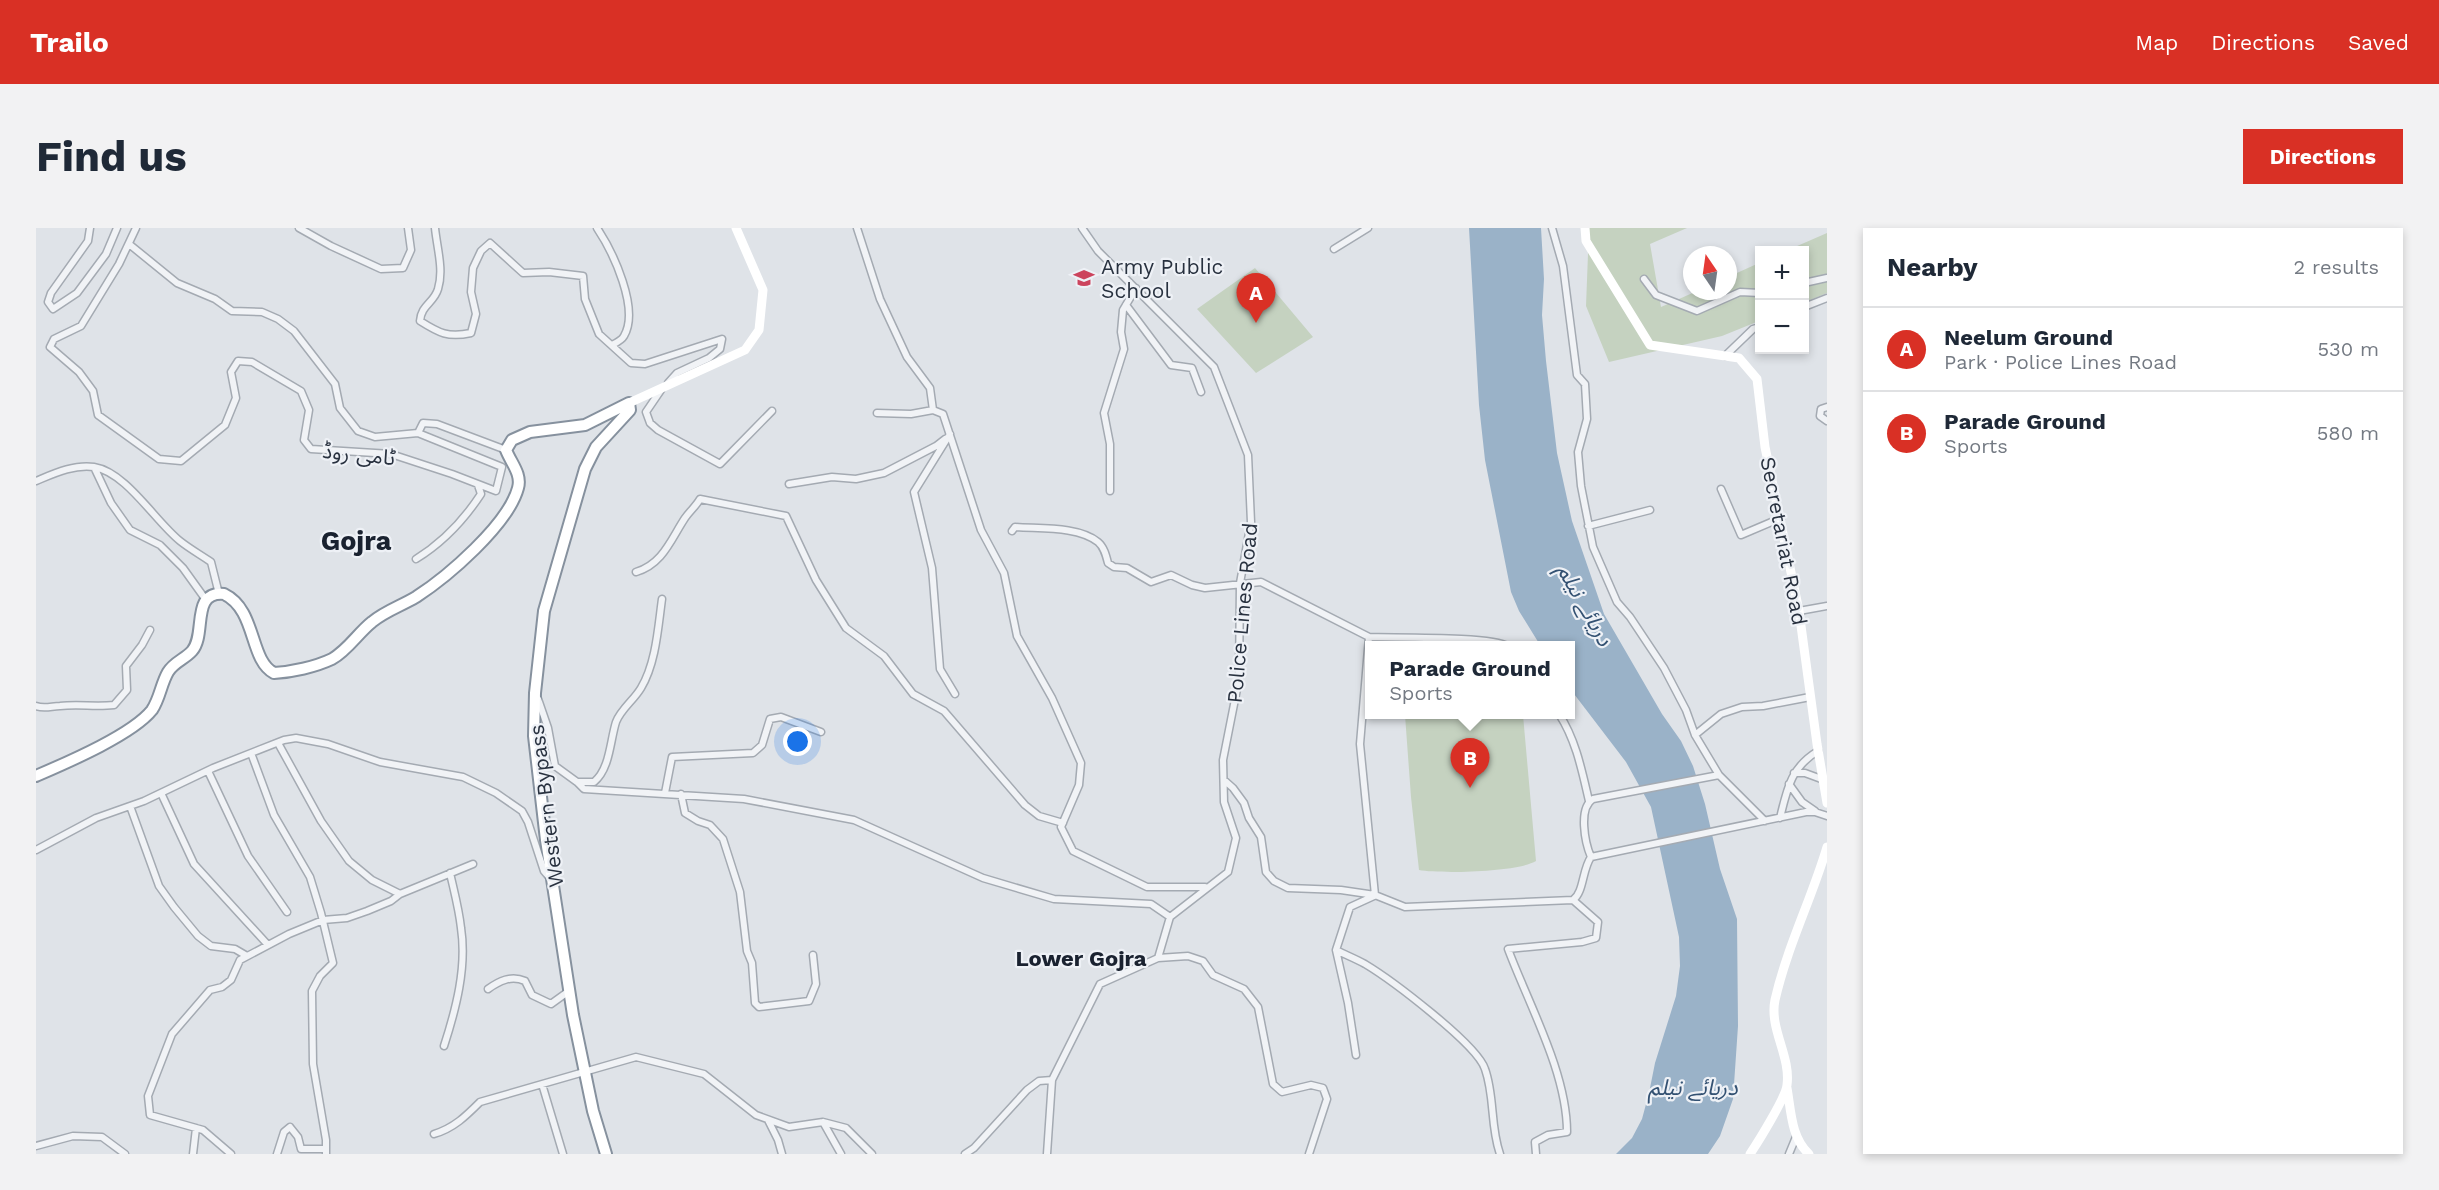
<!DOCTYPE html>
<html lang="en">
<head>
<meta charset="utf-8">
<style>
  :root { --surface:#fff; --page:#f2f2f3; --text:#1f2937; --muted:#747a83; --line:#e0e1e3; --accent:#d93025 }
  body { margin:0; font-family:"Work Sans","Noto Sans Arabic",sans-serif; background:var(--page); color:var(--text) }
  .controls { position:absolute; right:18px; top:18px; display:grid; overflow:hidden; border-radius:0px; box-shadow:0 3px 9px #0003 }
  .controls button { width:54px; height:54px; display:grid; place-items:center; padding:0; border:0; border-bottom:2px solid var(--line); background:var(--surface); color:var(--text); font:30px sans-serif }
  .compass { position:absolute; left:1647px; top:18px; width:54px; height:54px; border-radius:50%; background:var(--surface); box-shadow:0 3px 9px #0003; rotate:347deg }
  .you { position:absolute; left:762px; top:514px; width:21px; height:21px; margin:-15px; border:4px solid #fff; border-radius:50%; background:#1a73e8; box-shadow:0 0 0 9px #1a73e833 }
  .badge { display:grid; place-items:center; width:39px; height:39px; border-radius:50%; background:var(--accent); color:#fff; font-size:20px; font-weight:700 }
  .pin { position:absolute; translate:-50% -50px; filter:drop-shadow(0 2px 3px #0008) }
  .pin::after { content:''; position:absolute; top:32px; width:21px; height:18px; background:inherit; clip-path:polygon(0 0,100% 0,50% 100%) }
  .popup { position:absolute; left:1329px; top:413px; width:210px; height:78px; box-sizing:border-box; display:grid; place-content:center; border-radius:0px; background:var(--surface); filter:drop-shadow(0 2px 4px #0005); font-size:20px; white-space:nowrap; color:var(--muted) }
  .popup b { font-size:22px; color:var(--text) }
  .popup::after { content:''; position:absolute; left:50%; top:100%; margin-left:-12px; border:12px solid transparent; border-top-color:var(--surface) }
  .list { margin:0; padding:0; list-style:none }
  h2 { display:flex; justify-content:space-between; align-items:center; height:78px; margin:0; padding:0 24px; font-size:26px }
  h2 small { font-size:20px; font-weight:400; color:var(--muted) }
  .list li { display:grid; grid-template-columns:39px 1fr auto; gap:18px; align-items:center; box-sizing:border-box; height:84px; padding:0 24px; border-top:2px solid var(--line) }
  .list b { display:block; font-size:22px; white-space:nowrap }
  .list p { margin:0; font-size:20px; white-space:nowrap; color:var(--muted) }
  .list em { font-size:20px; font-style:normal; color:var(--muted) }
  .map { position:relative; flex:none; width:1791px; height:926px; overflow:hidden; border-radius:0px }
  header { display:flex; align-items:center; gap:36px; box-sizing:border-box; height:84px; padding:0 30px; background:var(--accent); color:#fff }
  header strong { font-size:28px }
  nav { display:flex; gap:33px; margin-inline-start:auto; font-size:21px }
  .intro { display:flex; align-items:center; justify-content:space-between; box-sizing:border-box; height:144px; padding:0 36px }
  h1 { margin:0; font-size:42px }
  .button { padding:15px 27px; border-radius:0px; background:var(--accent); color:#fff; font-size:21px; font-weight:700 }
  main { display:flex; gap:36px; padding:0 36px }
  aside { flex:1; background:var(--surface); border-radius:0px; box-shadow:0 3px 9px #0003 }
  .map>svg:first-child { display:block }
  .green { fill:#c5d2c0 }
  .water { fill:#9ab2c8 }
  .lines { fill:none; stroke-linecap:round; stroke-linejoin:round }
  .street-casing { stroke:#a4aab2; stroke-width:9 }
  .highway-casing { stroke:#86919e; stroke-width:14 }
  .street { stroke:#f1f3f6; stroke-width:6 }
  .secondary { stroke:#fff; stroke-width:9 }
  .highway { stroke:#fff; stroke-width:10 }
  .labels { text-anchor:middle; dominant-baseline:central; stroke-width:4.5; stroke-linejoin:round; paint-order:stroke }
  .poi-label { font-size:21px; fill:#28313f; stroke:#eef1f6; text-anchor:start }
  .street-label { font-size:21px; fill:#28313f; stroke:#eef1f6 }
  .water-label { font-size:22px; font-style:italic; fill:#335172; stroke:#eef1f6 }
  .neighbourhood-label { font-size:22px; font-weight:bold; fill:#1a2230; stroke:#eef1f6 }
  .district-label { font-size:27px; font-weight:bold; fill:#1a2230; stroke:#eef1f6 }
</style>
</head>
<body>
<header>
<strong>Trailo</strong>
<nav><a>Map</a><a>Directions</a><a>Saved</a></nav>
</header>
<div class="intro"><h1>Find us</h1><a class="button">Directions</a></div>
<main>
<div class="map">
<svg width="1791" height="926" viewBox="0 0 1791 926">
  <rect width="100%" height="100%" fill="#dfe3e8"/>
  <!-- green -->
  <path class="green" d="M1553,0H1651L1614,16L1625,79L1661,63H1692V49L1723,35V93L1686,108L1573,134L1550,78Z
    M1791,5V65L1769,74L1768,22H1752Z
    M1219,40L1277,109L1220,145L1161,81Z
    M1369,487H1487L1500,633C1482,644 1405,646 1383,642L1375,569Z"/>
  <!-- water -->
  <path class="water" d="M1433,0H1505L1508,51L1506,87L1510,133L1521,225L1536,293L1568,386L1626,486L1645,513L1657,538L1669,576L1684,641L1701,691L1702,798L1697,871L1684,908L1672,926H1580L1596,910L1606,891L1613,865L1619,835L1640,768L1644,738L1643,709L1615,579L1590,534L1535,462L1534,418L1504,417L1483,383L1475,364L1449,232L1443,177Z"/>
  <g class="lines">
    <!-- street casing -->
    <g class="street-casing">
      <path id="street" d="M54,0L52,13L15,65L12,74L17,81L41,65L70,26L81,0
        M100,0L83,36L45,98L18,111L14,119L43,144L57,163L62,187L123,231L145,233L189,197L200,170L195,144L202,133L216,134L265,163L273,182L268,212L275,221L355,226L416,246L460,263L466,239L382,205L387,195L401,196L470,222
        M263,0L295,18L345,41L367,40L375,22L372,0
        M399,0C401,20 408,42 402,61C398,75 385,77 384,93C403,105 412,110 435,105L440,86L435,64L437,40L445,23L454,15L487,45L513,44L547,48L549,71L563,106L595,135L609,136L686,111L684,121L673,130L641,145L632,155
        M561,0C577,24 604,81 588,108C586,112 580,115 576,117
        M821,0L844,71L871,129L894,160L897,182
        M1516,0L1527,38L1541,147L1549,156L1551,191L1542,224L1545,258L1557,319L1581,374L1594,389L1628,440L1650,482L1659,507L1683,547
        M93,16L141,55L179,71L196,83L226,84L242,91L258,103L299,156L304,180L322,203L339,209L382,205
        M1298,21L1332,0
        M1608,51L1620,67L1661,83L1704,64L1724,65
        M1768,55L1791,50
        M1090,77L1135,137L1156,140L1165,164
        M1768,79L1791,70
        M1689,128L1717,101L1724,99
        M625,162L610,184L614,195L622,202L684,236L736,183
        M1791,179L1785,181L1784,188L1791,193
        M841,185L875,186L897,182L907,186L945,302L968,345L981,408L1016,470L1045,535L1043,557L1025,599L1037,623L1111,659H1169
        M914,206L878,264L896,340L904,441L919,466
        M58,239L75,275L94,302L124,317L147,340L170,372
        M0,253C17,246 38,236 58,239C90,244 119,293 144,313C154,321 165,327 175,334L183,366
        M753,256L796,249L820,251L848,245L900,218L909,211
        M1685,261L1705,307L1745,290
        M1074,263V216L1068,185L1088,121L1085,104L1087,82L1100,60
        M1552,298L1614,282
        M976,303L979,299C1004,301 1042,298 1062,314C1068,319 1070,327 1072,335L1078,339L1091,340L1115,354L1135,347L1156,357L1169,360L1225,354L1333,409L1324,516L1339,667L1369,679L1537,672C1548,664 1546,642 1555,629C1549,615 1542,580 1557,571L1683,547L1729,593
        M380,331C406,315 428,292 445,266L442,257
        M600,344C627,336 635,311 649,290C654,283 660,278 664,271L750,288L780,352L810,400L848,428L877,466L908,483L989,577L1003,588L1027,595
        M1763,383L1791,378
        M1333,409C1357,410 1457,408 1471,418
        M502,471L512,500L519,538L541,554H558C574,541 574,513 580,494C585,481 598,472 605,460C620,435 622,400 626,371
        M0,478C8,481 16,478 24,478C42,476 60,479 78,477L91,462L90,438L106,417L114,402
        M1523,486C1540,512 1546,543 1553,573
        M1659,507L1685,486L1706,479L1727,478L1774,469
        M242,515L285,593L313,633L336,652L364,666
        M215,525L238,587L274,649L285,685L297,735L284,748L276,763L277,836L290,912V926
        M172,543L212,628L251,684
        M1758,545H1769L1788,552
        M1188,552L1197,560L1208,575L1213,590L1225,609L1230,644L1238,653L1252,660L1305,662L1339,667
        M541,554L548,561L708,571L818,592L947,650L1018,671L1115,676L1134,689
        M1753,556L1766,574L1779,583
        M125,565L158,636L232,717
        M629,565L636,529L717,525L726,517L734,491L745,489L785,504
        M645,566L649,585L662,593L674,597L687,611L704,664L711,723L716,735L719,775L723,779L773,773L780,756L777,727
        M94,578L123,658L138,679L162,708L175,718L199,721L211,728
        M1744,590C1751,561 1755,539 1782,523
        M0,622L60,590L108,573L177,540L248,512L260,510L292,516L344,534L427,549L460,565L486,583L492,594L508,643L514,650
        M1555,629L1770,584H1779L1791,588
        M1300,722C1310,727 1320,731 1329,736C1354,751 1441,816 1449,841C1459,869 1454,898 1464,926
        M1122,730L1152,728L1167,733L1177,747L1208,761L1222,779L1237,856L1246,864L1275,857L1287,860L1291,871L1273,926
        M452,761C463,753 475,747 489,753L496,767L515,776L533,763
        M408,818C420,781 431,739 425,700C423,681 418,663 414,645
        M1320,827L1312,775L1300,722L1314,679L1338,668
        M506,856L527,926
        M732,892L742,912L746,926
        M787,894L805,926
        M398,906C418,900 430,888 444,874L600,829L668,846L720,887L753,899L787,894L810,900L836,926
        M0,918L37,908L66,909L89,926
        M157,926L160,900
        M195,926L167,902L114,887L112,868L136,806L174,762L186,759L195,752L204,732L253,706L287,692L311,690L331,683L355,673L364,666L437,636
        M241,926L248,904L254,899L262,909L265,921H290
        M929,926L938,920L991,862L1003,853L1016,852
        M1011,926L1016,852L1064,756L1122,730L1134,689L1192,644L1200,610L1188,574L1187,532L1203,451L1204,355L1215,294L1212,227L1178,139L1062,23L1046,0
        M1500,926L1499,914L1512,907L1531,904C1531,845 1493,777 1472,721L1546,714L1560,710L1562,694L1537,672
        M1753,926L1760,909"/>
    </g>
    <!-- highway casing -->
    <g class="highway-casing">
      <path id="highway" d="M0,548C30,535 96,507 116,482C124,470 125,456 132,444C138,434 149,431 156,423C171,406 154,363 188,366C221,382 213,432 238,445C256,444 279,439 296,431C312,422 322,405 336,394C349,383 365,378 380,369C411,349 472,297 482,260C486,246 475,235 470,222L476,212L494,204L549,197L593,175L594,182L560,219L549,241L508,383L499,465L498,508L510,612L537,787L557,883L570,926"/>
    </g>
    <!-- street -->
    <use href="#street" class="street"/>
    <!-- secondary -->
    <path class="secondary" d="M1549,0L1550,13L1614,117L1703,130L1721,151L1729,219L1763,383L1781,516L1791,575
      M593,175L709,122L723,102L727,62L700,0
      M1751,860C1755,882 1755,910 1773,926
      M1714,926C1722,914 1750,869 1751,857C1755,828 1733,801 1739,772C1751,719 1776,670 1791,619"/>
    <!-- highway -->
    <use href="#highway" class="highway"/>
  </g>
  <!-- icons -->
  <defs>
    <g id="school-bare" transform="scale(1.62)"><path d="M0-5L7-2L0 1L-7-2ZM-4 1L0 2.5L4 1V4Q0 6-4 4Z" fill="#cc445d" stroke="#eef1f6" stroke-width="2.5" paint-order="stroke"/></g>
  </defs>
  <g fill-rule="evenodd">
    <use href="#school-bare" x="1048" y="50"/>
  </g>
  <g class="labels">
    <!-- poi labels -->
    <g class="poi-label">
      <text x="1065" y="38">Army Public<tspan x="1065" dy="24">School</tspan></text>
    </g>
    <!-- street labels -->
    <g class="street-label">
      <text transform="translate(323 226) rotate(6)">ٹامی روڈ</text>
      <text transform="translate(1748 313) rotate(79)">Secretariat Road</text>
      <text transform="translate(1206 385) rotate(-85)">Police Lines Road</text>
      <text transform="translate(510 578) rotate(-97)">Western Bypass</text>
    </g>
    <!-- water labels -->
    <g class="water-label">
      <text transform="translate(1549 377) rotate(61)">دریائے نیلم</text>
      <text x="1657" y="859">دریائے نیلم</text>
    </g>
    <!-- neighbourhood labels -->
    <g class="neighbourhood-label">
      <text x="1045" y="730">Lower Gojra</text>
    </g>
    <!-- district labels -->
    <g class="district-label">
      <text x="320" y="313">Gojra</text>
    </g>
  </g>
</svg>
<div class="controls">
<button>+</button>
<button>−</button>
</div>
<svg class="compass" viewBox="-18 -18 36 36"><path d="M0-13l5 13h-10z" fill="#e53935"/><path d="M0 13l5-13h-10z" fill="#747a83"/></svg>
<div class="you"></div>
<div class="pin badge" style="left:1220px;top:95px">A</div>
<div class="pin badge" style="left:1434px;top:560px">B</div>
<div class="popup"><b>Parade Ground</b>Sports</div>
</div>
<aside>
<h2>Nearby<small>2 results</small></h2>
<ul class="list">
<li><span class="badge">A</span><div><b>Neelum Ground</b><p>Park · Police Lines Road</p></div><em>530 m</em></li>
<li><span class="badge">B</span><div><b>Parade Ground</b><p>Sports</p></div><em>580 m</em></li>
</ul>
</aside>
</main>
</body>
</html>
